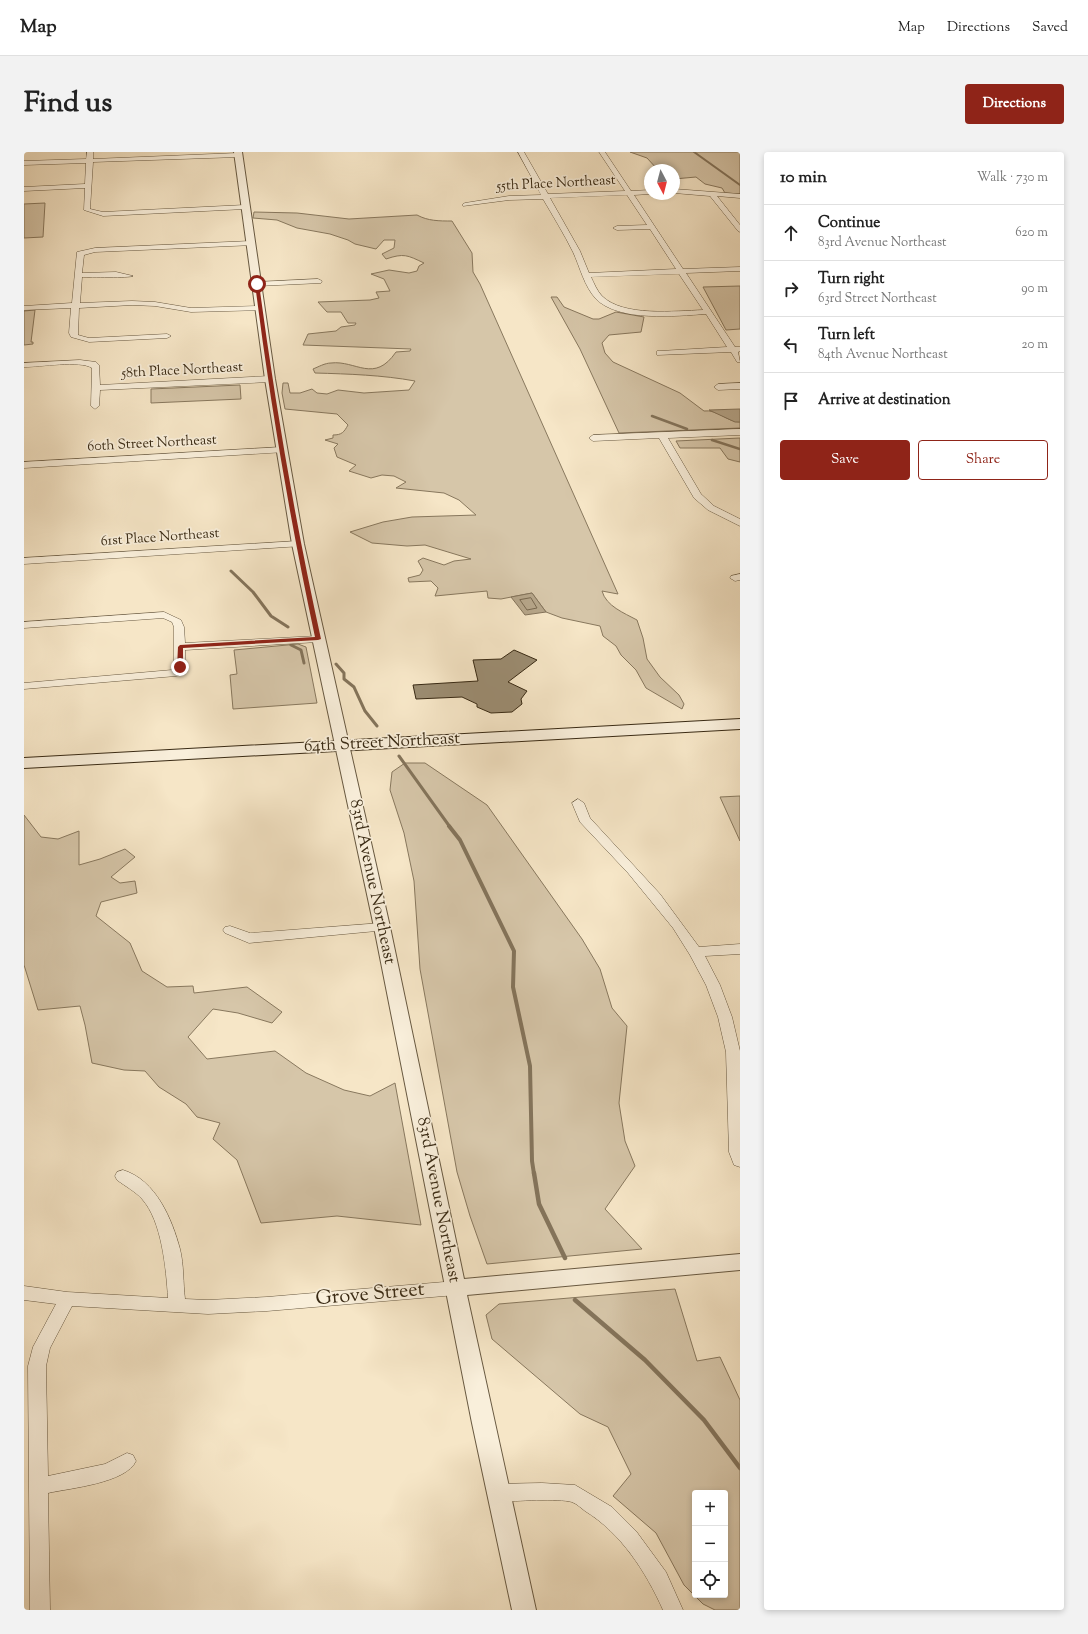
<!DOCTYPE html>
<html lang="en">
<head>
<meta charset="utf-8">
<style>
  :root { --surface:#fff; --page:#f2f2f2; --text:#222; --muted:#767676; --line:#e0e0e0; --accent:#8f2418 }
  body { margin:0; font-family:"Sorts Mill Goudy",serif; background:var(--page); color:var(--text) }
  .controls { position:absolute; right:12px; bottom:12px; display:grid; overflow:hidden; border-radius:4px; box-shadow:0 2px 6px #0003 }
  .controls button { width:36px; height:36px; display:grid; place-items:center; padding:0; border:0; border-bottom:1px solid var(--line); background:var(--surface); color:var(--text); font:20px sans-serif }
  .compass { position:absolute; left:620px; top:12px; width:36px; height:36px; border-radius:50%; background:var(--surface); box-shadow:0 2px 6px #0003; rotate:173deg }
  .stop { position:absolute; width:12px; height:12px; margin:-9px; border:3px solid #8f2418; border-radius:50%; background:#fff }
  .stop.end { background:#8f2418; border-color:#fff; box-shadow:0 1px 4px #0008 }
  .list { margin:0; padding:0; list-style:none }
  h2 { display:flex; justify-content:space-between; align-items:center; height:52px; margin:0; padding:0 16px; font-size:17px }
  h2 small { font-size:13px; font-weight:400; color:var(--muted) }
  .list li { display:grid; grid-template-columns:26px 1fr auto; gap:12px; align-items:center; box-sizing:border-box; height:56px; padding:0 16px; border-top:1px solid var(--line) }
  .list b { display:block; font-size:15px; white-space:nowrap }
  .list p { margin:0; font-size:13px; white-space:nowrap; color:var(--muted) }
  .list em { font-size:13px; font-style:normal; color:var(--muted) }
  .actions { display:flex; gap:8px; padding:12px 16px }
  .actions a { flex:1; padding:9px 0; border:1px solid var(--accent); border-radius:4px; text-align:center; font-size:14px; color:var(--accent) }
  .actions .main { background:var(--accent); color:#fff }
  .icon { flex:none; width:22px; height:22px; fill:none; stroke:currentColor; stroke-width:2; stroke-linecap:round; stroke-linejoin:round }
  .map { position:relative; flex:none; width:716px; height:1458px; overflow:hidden; border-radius:4px }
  header { display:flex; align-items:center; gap:24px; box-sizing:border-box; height:56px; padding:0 20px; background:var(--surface); border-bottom:1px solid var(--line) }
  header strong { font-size:19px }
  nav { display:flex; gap:22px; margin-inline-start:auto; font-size:14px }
  .intro { display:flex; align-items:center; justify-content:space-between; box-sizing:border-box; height:96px; padding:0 24px }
  h1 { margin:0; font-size:28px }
  .button { padding:10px 18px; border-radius:4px; background:var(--accent); color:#fff; font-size:14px; font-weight:700 }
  main { display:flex; gap:24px; padding:0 24px }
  aside { flex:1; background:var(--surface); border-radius:4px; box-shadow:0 2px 6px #0003 }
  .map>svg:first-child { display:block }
  .green { fill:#d6c6a9; stroke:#88785e; fill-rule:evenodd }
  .water { fill:#b6a68a; stroke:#84745b }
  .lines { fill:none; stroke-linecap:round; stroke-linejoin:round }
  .shore { stroke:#78684f; stroke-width:1 }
  .stream-far4 { stroke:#84745b; stroke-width:2 }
  .stream-far3 { stroke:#84745b; stroke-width:2.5 }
  .stream-far2 { stroke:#84745b; stroke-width:3 }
  .stream-far1 { stroke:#84745b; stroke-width:4 }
  .stream { stroke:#84745b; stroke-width:4.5 }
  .building { fill:#9b8c71; stroke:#392a14 }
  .minor-casing { stroke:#685941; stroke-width:1 }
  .tertiary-casing { stroke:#685941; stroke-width:2 }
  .secondary-casing { stroke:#392a14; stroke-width:2 }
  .minor { fill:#f9efdb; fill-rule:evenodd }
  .tertiary { fill:#f9efdb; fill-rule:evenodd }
  .secondary { fill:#f9efdb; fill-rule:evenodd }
  .route { fill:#8f2418 }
  .labels { text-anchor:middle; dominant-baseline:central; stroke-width:3.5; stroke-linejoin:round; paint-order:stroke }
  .far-street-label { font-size:14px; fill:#392a14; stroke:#f9efdb }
  .street-label { font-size:17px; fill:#392a14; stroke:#f9efdb }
  .near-street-label { font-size:20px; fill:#392a14; stroke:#f9efdb }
</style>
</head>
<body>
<header>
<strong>Map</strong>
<nav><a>Map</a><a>Directions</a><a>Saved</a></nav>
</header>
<div class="intro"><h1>Find us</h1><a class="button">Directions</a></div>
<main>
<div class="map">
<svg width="716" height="1458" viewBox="0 0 716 1458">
  <rect width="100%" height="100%" fill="#f6e6c7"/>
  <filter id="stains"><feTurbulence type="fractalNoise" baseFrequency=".005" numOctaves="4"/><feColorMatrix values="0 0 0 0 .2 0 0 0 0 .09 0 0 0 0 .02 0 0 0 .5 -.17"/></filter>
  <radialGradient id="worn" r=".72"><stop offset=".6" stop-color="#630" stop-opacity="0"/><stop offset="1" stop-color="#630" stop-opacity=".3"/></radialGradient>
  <!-- green -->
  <path class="green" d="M606,0H716V42L701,41L698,36L681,32L672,25L650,27V18H634L623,6Z
    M21,51L19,85L0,86V52Z
    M230,60L273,61L325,67L393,63C404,69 415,69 428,69L448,101L449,120L456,132L594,442L578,439C582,454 600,461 613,468L619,486L623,507L636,525L655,543L660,552L658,557L622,536L612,518L597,503L592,494L579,484L576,474L538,466L522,460L508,441L477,447L464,446L463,439L411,444L414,436L407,429L385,430L384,426L396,423L399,418L394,409L399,406L420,413L430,409L447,407L401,393L383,394L348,391L326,380L359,370L388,365L452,363L435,348L420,341L372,336L382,330L370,324L358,323L347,326L325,319L332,313L313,305L310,296L314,292L301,288L309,286V283C318,283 320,280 324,273L313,262L261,257L258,241L259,231H264L266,241H276L288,237L293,241L303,242L314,238L340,241L385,238L391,229C358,223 325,222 291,221L289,217C294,215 301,211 307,211C332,208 350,232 372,200L386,199L387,197L279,193L284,182L312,179L317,175L331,173L332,171H324L317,160H303L294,150L346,148L355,146L352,140L366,139L360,127L347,122L365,118L385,121L393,119L395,114L400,111C383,103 380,101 362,107L358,102L370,96L371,88H360L352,97L331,92L324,88L306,82L273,76L253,68L229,66Z
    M716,134V177L702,178L679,135Z
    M527,145H533L540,155L569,167H575L592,160L620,165L617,180L585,183L578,191L581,201L589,210L656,241L680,259C693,257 703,270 716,270V276L595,281L556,197Z
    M11,158L7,190H9V192L0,193V159Z
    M216,233L217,247L127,251V237Z
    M716,286V310L704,307L696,296H656L652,289Z
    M274,492L282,495L293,551L209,557L206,523L213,522L210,498Z
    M381,611H401L463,653L558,787L576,817L588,856L603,874L595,951L601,989L611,1014L581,1057L618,1097L463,1112L446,1064L433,1020L396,817L390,729L380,681L366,638L368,620Z
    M716,644V689L696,645Z
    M0,663L17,685L34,687L55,679V713L76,707L101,697L111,705L87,725L96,731L111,729L113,741L77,750L72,764L106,791L118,819L143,835L169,834L170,841L223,835L258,860L248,871L214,861L189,857L164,885L183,907L251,899L282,921L320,938L346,944L371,931L397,1073L313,1064L237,1071L213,1008L189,987L196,971L173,965L162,952L135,935L121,919L100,918L68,911L61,873L56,854L14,858L0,813Z
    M651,1137L673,1209L696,1205L716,1248V1458H691L679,1452L660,1433L632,1381L589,1344L607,1322L584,1275L556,1262L468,1187L462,1163L475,1152ZM671,1341H701V1443H671Z"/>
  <!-- water -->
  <path class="water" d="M716,257V270H711L685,258Z
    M508,441L522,460L501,463L487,445Z"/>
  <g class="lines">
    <!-- shore -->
    <path class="shore" d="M507,446L513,456L503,458L496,448Z"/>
    <!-- stream-far4 -->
    <path class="stream-far4" d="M670,0L716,33"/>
    <!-- stream-far3 -->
    <path class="stream-far3" d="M628,264L663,277
      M688,288L716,297"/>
    <!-- stream-far2 -->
    <path class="stream-far2" d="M207,419L229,440L247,464L264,475
      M267,493L277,498L280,511
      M312,512L320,521V527L330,535L341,559L353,574
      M375,604L426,675"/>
    <!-- stream-far1 -->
    <path class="stream-far1" d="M425,674L436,688L490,799L489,835L506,914L508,1009L510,1022"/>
    <!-- stream -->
    <path class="stream" d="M510,1021L515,1052L541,1106
      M551,1148L621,1208L680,1268L716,1316"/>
  </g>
  <!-- building -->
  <path class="building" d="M490,498L513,508L484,530L503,539L497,547L498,552L488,560L467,561L453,555V552L438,545L392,547L389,533L454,529L449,508L477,507Z"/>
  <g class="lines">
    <!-- minor casing -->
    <g class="minor-casing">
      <path id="minor" d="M63,0H69V7L214,1L217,3L214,5L69,10L66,57L79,60L221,53L224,55L221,57L79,64L60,58L61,36L0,39V35L61,32L62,11L0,13V9L62,7Z
        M494,0H500L524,42L601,39L575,0H581L607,39L626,38V42L610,43L659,117L716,115V119L662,121L711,195H716V199L714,200L716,210H713L707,200L633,203V199H636L703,195L682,162C652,164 595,170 572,147C560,134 556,115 549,100C540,82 529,64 519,47L485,48L439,54V52L441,51L485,44L517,43ZM603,43L623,73L593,74L589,76L593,78L626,77L652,117L565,121L556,99L526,46ZM655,122L679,158C651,159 599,165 578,144C573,139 570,131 567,125Z
        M650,37L716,42V46L693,44L716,73V80L714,79L686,44L650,41Z
        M227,89H230V93L71,100L60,103L58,121L92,120L109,124C106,126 65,125 58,125L56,151L108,149L131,150L167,156L236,154L240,156L239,158L167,160L131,154L108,153L55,156L54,183L65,186L143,182L147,184L143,186L65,190L47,185L45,181L47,156L0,158V154L48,151L53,100L71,96Z
        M294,127L298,129L297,131L233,134L229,132L233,130Z
        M56,208L72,210L75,213L76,233L246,224L250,227L246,230L76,238L75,254L71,257L67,254L68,216C56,208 16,215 0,215V211Z
        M716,231V237L694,238L690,235L694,232Z
        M716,277V283L644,286L677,342L690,354L716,367V374L684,358L670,346L635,286L569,289L565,286L569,283Z
        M258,295L261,296V300L0,316V310Z
        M274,389L278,390L279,392L278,394L0,412V406Z
        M716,422V428L711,429L706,426L707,424Z
        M140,460L157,468L160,475L161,491L294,484L299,487L294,490L161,498L162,515L156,523L152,524L0,537V531L148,518L150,515V475L148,470L139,466L0,476V470Z
        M554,647L560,651L566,666L636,742L675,795L716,792V802L681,804L696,833L708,865L716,899V1015L710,1013L705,1000L702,900L694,865L682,833L666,803L649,776L604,721L556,670L548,651Z
        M358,771L363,772L365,775L363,778L225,791L201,781L199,778L201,775L206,774L226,781Z
        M99,1018C132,1028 148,1067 156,1097C160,1113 159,1131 161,1147L184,1148L243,1145L432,1129L438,1131L440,1136L438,1141L432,1143L243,1159L184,1162L48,1154L26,1196L22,1214L24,1324L81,1312L103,1301L109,1303L112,1309C102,1331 47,1336 24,1341L26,1458H6L4,1214L9,1195L32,1152L0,1148V1134L43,1140L144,1146C142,1117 138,1069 118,1047C112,1040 101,1034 93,1028L91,1024L93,1020Z
        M518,1331L551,1333L588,1355L612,1379L642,1420L659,1458H639C622,1420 597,1381 561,1359C557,1356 553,1352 548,1350C534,1346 492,1349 475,1350L468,1347L466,1341L468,1335L475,1332Z"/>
    </g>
    <!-- tertiary casing -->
    <g class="tertiary-casing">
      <path id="tertiary" d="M210,0H218L251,227L280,392L366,775L440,1127L716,1102V1118L443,1143L512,1458H488L448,1271L350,775L268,392L241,227Z"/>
    </g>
    <!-- secondary casing -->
    <g class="secondary-casing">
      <path id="secondary" d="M716,567V577L0,616V606Z"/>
    </g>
    <!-- minor -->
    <use href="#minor" class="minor"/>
    <!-- tertiary -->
    <use href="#tertiary" class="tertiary"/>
    <!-- secondary -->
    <use href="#secondary" class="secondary"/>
  </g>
  <!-- route -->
  <path class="route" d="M233,131L235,132C251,251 271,369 297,487L294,488L159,496V515L156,517L153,515L154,495L156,493L291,485C266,368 246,251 231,132Z"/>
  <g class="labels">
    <!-- far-street labels -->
    <g class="far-street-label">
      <text transform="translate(532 32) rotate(-3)">55th Place Northeast</text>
      <text transform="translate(158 219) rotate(-3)">58th Place Northeast</text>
      <text transform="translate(128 292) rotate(-3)">60th Street Northeast</text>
      <text transform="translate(136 386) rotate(-4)">61st Place Northeast</text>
    </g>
    <!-- street labels -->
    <g class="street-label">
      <text transform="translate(358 591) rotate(-3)">64th Street Northeast</text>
      <text transform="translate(348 730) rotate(78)">83rd Avenue Northeast</text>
      <text transform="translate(414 1048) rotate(79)">83rd Avenue Northeast</text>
    </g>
    <!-- near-street labels -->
    <g class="near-street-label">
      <text transform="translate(346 1143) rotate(-5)">Grove Street</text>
    </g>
  </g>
  <rect width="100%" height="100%" filter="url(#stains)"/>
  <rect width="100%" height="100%" fill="url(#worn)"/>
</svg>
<div class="controls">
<button>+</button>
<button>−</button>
<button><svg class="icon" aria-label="locate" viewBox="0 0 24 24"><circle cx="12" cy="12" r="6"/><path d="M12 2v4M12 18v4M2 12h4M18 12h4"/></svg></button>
</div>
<svg class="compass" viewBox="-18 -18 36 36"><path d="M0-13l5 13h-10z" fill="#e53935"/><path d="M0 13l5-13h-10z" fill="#767676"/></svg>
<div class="stop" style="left:233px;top:132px"></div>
<div class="stop end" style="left:156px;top:515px"></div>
</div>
<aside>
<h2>10 min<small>Walk · 730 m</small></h2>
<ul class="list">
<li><svg class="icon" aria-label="ahead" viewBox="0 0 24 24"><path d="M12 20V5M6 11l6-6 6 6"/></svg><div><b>Continue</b><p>83rd Avenue Northeast</p></div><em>620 m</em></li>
<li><svg class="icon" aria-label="right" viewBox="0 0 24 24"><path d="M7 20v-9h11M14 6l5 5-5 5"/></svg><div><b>Turn right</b><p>63rd Street Northeast</p></div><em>90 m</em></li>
<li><svg class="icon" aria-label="left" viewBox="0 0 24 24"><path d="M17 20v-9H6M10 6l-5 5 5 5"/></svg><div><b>Turn left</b><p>84th Avenue Northeast</p></div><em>20 m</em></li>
<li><svg class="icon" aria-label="arrive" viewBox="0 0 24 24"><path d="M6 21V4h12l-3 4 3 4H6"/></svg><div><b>Arrive at destination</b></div></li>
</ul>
<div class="actions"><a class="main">Save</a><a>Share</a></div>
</aside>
</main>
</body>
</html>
